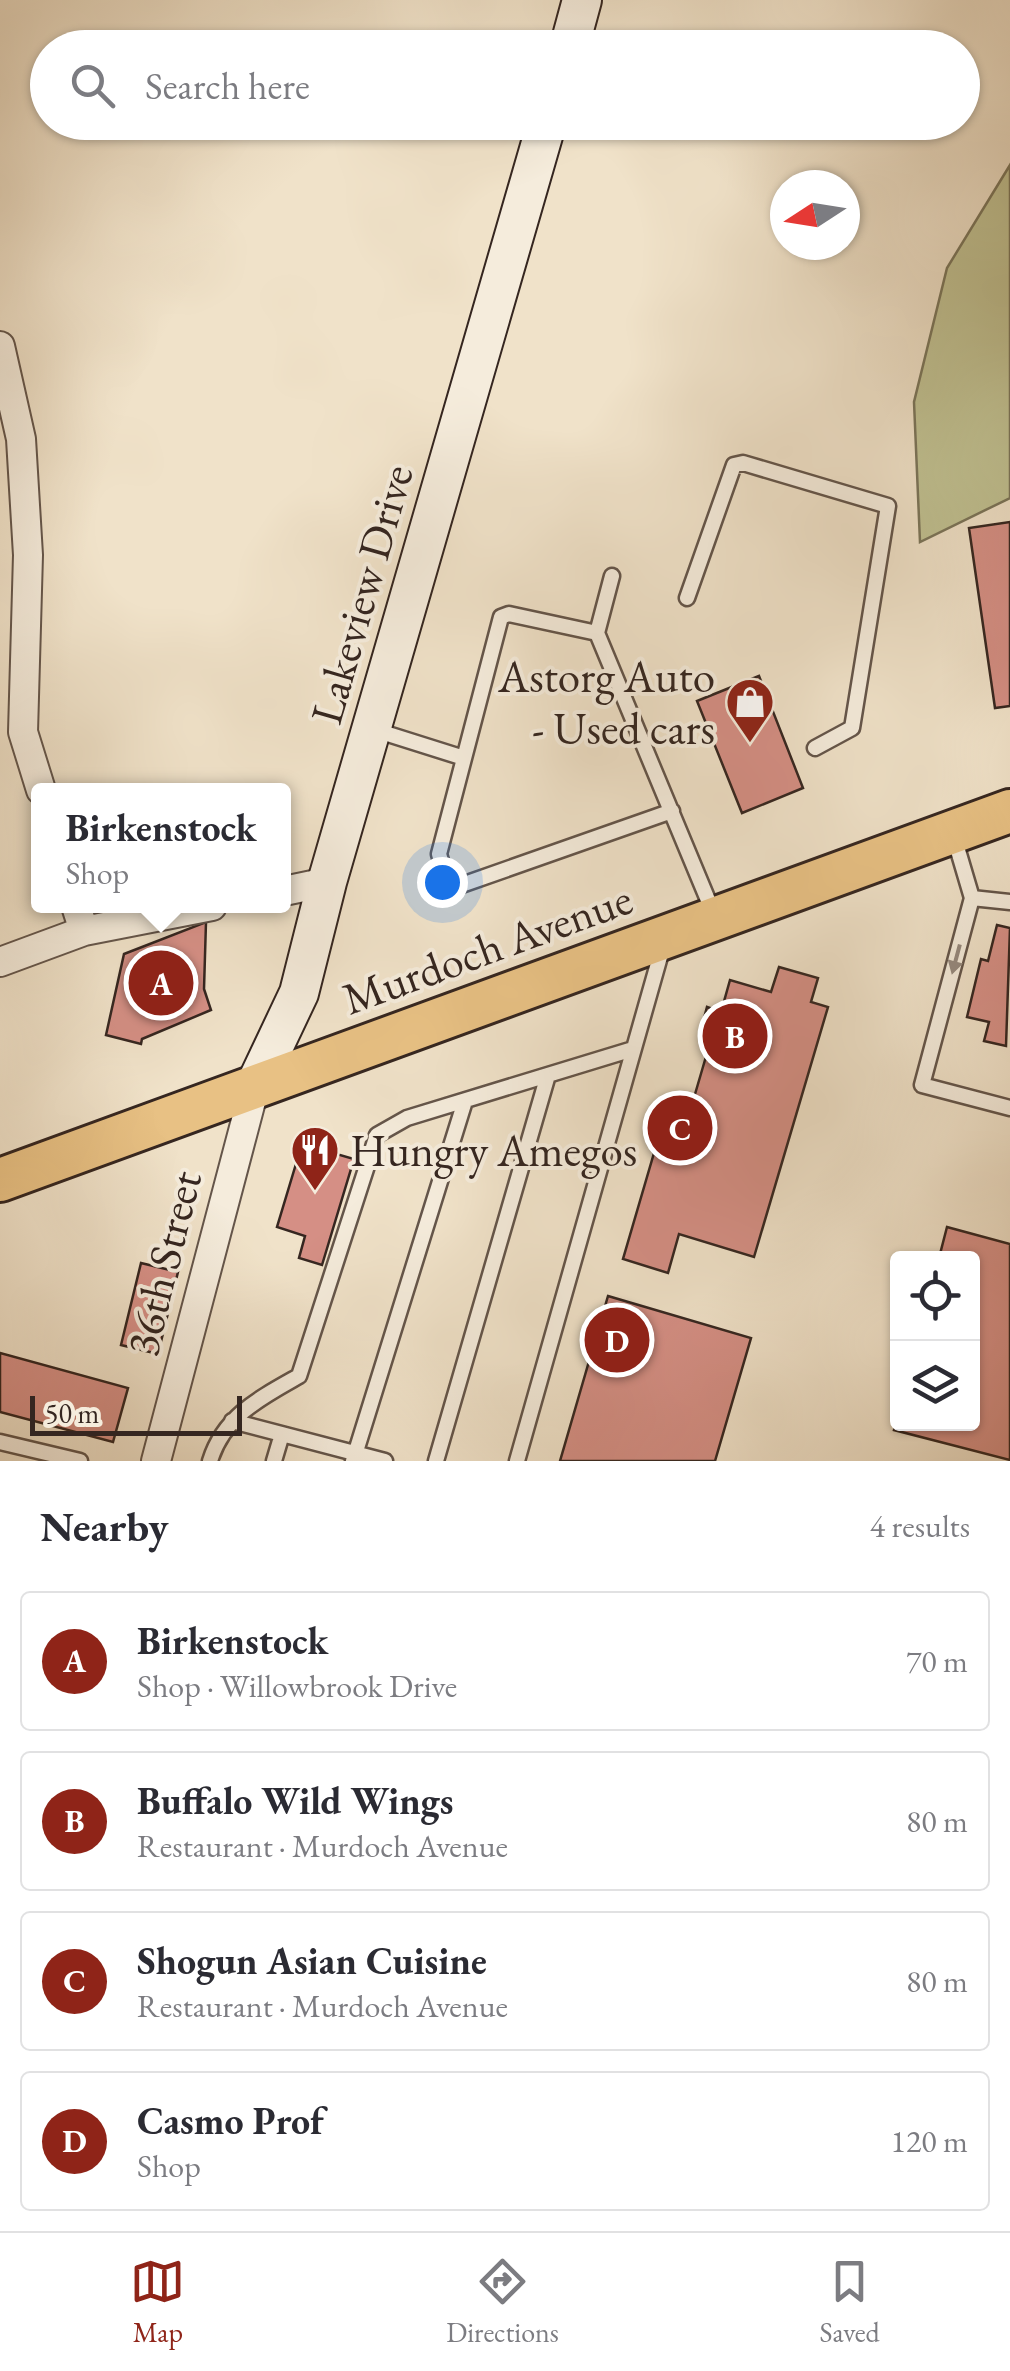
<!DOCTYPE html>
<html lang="en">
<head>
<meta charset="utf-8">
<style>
  :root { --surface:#fff; --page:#f7f7f7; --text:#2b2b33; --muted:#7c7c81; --line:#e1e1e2; --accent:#8f2418 }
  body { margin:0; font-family:"EB Garamond",serif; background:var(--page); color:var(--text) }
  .controls { position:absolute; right:30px; bottom:30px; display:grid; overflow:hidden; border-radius:10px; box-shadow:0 2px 8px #0004 }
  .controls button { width:90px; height:90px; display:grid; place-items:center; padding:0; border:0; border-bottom:2px solid var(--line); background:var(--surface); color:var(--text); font:50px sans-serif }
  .compass { position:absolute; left:770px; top:170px; width:90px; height:90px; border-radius:50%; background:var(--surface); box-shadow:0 2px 8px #0004; rotate:258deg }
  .scale { position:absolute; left:30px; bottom:25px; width:212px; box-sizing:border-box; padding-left:10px; border:5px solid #352620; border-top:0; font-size:28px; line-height:35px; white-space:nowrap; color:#352620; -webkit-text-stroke:8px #f5ecdc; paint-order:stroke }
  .you { position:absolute; left:442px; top:882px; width:35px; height:35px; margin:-25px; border:8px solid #fff; border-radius:50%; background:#1a73e8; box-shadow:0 0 0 15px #1a73e833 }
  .badge { display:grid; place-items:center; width:65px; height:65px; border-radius:50%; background:var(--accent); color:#fff; font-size:32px; font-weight:700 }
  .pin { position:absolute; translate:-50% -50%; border:5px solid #fff; box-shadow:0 2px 10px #0006 }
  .popup { position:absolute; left:31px; top:783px; width:260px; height:130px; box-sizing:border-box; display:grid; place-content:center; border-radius:10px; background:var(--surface); filter:drop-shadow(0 2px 8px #0005); font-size:32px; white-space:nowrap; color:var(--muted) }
  .popup b { font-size:38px; color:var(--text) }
  .popup::after { content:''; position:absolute; left:50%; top:100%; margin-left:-20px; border:20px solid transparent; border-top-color:var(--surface) }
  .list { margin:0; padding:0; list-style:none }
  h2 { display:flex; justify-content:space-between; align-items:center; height:130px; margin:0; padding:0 40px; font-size:42px }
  h2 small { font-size:32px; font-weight:400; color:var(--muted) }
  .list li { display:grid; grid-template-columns:65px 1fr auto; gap:30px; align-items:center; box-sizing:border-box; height:140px; margin:0 20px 20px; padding:0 20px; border:2px solid var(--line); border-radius:10px }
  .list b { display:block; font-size:38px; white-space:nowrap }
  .list p { margin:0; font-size:32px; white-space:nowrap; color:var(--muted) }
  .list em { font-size:32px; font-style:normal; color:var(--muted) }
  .icon { flex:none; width:55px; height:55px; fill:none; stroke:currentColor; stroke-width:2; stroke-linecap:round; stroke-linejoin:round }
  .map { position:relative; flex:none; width:1010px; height:1461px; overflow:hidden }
  .search { position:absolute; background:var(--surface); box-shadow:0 2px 8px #0004; left:30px; right:30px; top:30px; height:110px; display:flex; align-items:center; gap:25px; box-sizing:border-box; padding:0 35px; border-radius:55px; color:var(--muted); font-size:38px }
  .sheet { height:770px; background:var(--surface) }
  nav { display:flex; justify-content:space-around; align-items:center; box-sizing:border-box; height:140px; border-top:2px solid var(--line); background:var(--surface); font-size:28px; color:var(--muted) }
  nav a { display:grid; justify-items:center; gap:5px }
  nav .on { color:var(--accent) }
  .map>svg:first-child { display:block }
  .green { fill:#c0c192; stroke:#7a7459; stroke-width:2.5 }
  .building { fill:#d58f85; stroke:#352620; stroke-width:2.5 }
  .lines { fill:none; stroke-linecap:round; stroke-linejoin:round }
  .lane-casing { stroke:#64554a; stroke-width:19 }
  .street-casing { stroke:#64554a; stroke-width:32 }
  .secondary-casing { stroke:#352620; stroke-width:42 }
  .primary-casing { stroke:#352620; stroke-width:48 }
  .lane { stroke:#f5ecdc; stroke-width:14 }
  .street { stroke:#f5ecdc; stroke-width:28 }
  .secondary { stroke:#f5ecdc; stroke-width:38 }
  .primary { stroke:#e8c184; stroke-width:42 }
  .oneway { fill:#95897e }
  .labels { text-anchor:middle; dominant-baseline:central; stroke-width:8; stroke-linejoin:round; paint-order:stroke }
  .street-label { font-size:45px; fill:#352620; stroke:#f5ecdc }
  .poi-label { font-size:45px; fill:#352620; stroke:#f5ecdc; text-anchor:end }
</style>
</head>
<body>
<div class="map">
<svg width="1010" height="1461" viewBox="0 0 1010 1461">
  <rect width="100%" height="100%" fill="#f0e2c9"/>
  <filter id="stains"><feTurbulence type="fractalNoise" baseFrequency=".002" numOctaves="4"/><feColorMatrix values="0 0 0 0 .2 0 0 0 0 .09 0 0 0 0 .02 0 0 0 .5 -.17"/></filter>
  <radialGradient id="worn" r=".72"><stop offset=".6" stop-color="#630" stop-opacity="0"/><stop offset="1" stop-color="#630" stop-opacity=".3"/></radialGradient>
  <!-- green -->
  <path class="green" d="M1010,165V498L920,542L914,402L947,268Z"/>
  <!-- building -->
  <path class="building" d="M1010,522V706L995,708L969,528Z
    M759,676L803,788L742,813L697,701Z
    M206,922L204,989L211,1010L142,1039L141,1044L106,1035L124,954Z
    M997,925L1010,928L1006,1046L984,1041L989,1022L967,1017L981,959L988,961Z
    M779,967L818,978L811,1002L828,1007L754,1257L679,1234L668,1273L623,1259L671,1095L693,1101L712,1036L700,1033L707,1007L721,1012L730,980L771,992Z
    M302,1144L354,1159L322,1265L299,1258L305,1236L277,1227Z
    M947,1227L1010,1244V1460L894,1430L898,1416V1424H972V1258H939Z
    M141,1263L178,1272L158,1354L121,1345Z
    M608,1296L751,1338L715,1461H560Z
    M0,1353L128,1388L113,1442L0,1412Z"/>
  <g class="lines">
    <!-- lane casing -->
    <g class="lane-casing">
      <path id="lane" d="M612,576L597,633L713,912
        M687,598L734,465L743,463L888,506L852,728L815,748
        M597,633L509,614L501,617L439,854L448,885L453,888L672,811
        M372,729L464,758
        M954,837L972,898L922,1085L1010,1108
        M972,898L1010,902
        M232,1421L385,1461
        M0,1442L80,1461
        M210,1461C224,1416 260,1398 299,1376L377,1135L407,1118L633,1049
        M274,1461L282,1434
        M353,1461L465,1101
        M436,1461L548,1075
        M517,1461L663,946"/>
    </g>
    <!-- street casing -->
    <g class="street-casing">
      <path id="street" d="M0,346L21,439L28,555L23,732L41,790
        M284,891L327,882
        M76,906L84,931
        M0,962L84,931L212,906
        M156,1461L255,1086"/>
    </g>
    <!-- secondary casing -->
    <g class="secondary-casing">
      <path id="secondary" d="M569,48L582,0
        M255,1086L299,993L327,882L547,122"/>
    </g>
    <!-- primary casing -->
    <g class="primary-casing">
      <path id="primary" d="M0,1180L1010,811"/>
    </g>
    <!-- lane -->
    <use href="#lane" class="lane"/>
    <!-- street -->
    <use href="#street" class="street"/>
    <!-- secondary -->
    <use href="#secondary" class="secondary"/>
    <!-- primary -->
    <use href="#primary" class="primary"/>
  </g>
  <!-- one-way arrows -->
  <defs><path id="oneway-solid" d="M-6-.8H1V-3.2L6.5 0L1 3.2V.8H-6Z" transform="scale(2.5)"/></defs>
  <use class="oneway" href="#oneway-solid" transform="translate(956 959) rotate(105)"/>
  <!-- icons -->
  <defs>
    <g id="shop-pin" transform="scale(2.5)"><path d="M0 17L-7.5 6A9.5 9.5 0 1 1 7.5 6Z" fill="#8f2418" stroke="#f5ecdc"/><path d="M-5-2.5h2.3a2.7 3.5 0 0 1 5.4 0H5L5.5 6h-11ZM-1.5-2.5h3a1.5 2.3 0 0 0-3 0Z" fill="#fff"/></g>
    <g id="restaurant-pin" transform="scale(2.5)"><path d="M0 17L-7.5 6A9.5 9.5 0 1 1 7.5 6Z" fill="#8f2418" stroke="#f5ecdc"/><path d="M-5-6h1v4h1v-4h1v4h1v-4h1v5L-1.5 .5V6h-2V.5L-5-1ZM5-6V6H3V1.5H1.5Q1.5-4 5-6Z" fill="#fff"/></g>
  </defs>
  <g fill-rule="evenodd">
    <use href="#shop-pin" x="750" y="702"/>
    <use href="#restaurant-pin" x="315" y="1150"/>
  </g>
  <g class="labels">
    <!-- street labels -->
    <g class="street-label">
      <text transform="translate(361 594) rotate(-74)">Lakeview Drive</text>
      <text transform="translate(487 948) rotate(-20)">Murdoch Avenue</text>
      <text transform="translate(163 1263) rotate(-76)">36th Street</text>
    </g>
    <!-- poi labels -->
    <g class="poi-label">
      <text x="715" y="676">Astorg Auto<tspan x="715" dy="52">- Used cars</tspan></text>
      <text x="350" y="1150" text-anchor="start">Hungry Amegos</text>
    </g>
  </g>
  <rect width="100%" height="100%" filter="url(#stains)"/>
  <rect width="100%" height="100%" fill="url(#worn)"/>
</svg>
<div class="controls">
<button><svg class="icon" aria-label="locate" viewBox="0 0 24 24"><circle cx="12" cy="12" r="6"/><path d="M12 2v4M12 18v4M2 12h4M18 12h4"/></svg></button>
<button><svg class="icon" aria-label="layers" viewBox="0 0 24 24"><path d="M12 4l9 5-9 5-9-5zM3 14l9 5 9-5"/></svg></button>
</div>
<svg class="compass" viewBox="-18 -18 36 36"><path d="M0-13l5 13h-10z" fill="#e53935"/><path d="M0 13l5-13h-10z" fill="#7c7c81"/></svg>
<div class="scale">50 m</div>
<div class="you"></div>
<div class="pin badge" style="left:161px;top:983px">A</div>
<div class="popup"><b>Birkenstock</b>Shop</div>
<div class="pin badge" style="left:735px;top:1036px">B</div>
<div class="pin badge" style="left:680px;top:1128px">C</div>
<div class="pin badge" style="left:617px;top:1340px">D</div>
<div class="search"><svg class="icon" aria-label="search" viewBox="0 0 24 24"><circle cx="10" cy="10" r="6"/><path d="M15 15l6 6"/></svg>Search here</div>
</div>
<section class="sheet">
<h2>Nearby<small>4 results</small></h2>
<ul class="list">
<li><span class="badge">A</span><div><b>Birkenstock</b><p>Shop · Willowbrook Drive</p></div><em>70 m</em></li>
<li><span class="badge">B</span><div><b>Buffalo Wild Wings</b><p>Restaurant · Murdoch Avenue</p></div><em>80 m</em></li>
<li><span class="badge">C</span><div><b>Shogun Asian Cuisine</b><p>Restaurant · Murdoch Avenue</p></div><em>80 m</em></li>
<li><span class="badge">D</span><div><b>Casmo Prof</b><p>Shop</p></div><em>120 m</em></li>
</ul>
</section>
<nav>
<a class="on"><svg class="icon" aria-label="map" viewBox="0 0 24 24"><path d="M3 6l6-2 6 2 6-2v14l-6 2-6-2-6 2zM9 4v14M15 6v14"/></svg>Map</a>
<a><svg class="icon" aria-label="directions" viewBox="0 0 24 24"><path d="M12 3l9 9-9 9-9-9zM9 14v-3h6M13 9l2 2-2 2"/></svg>Directions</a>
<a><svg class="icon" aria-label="saved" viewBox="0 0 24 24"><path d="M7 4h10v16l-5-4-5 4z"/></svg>Saved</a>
</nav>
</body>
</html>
